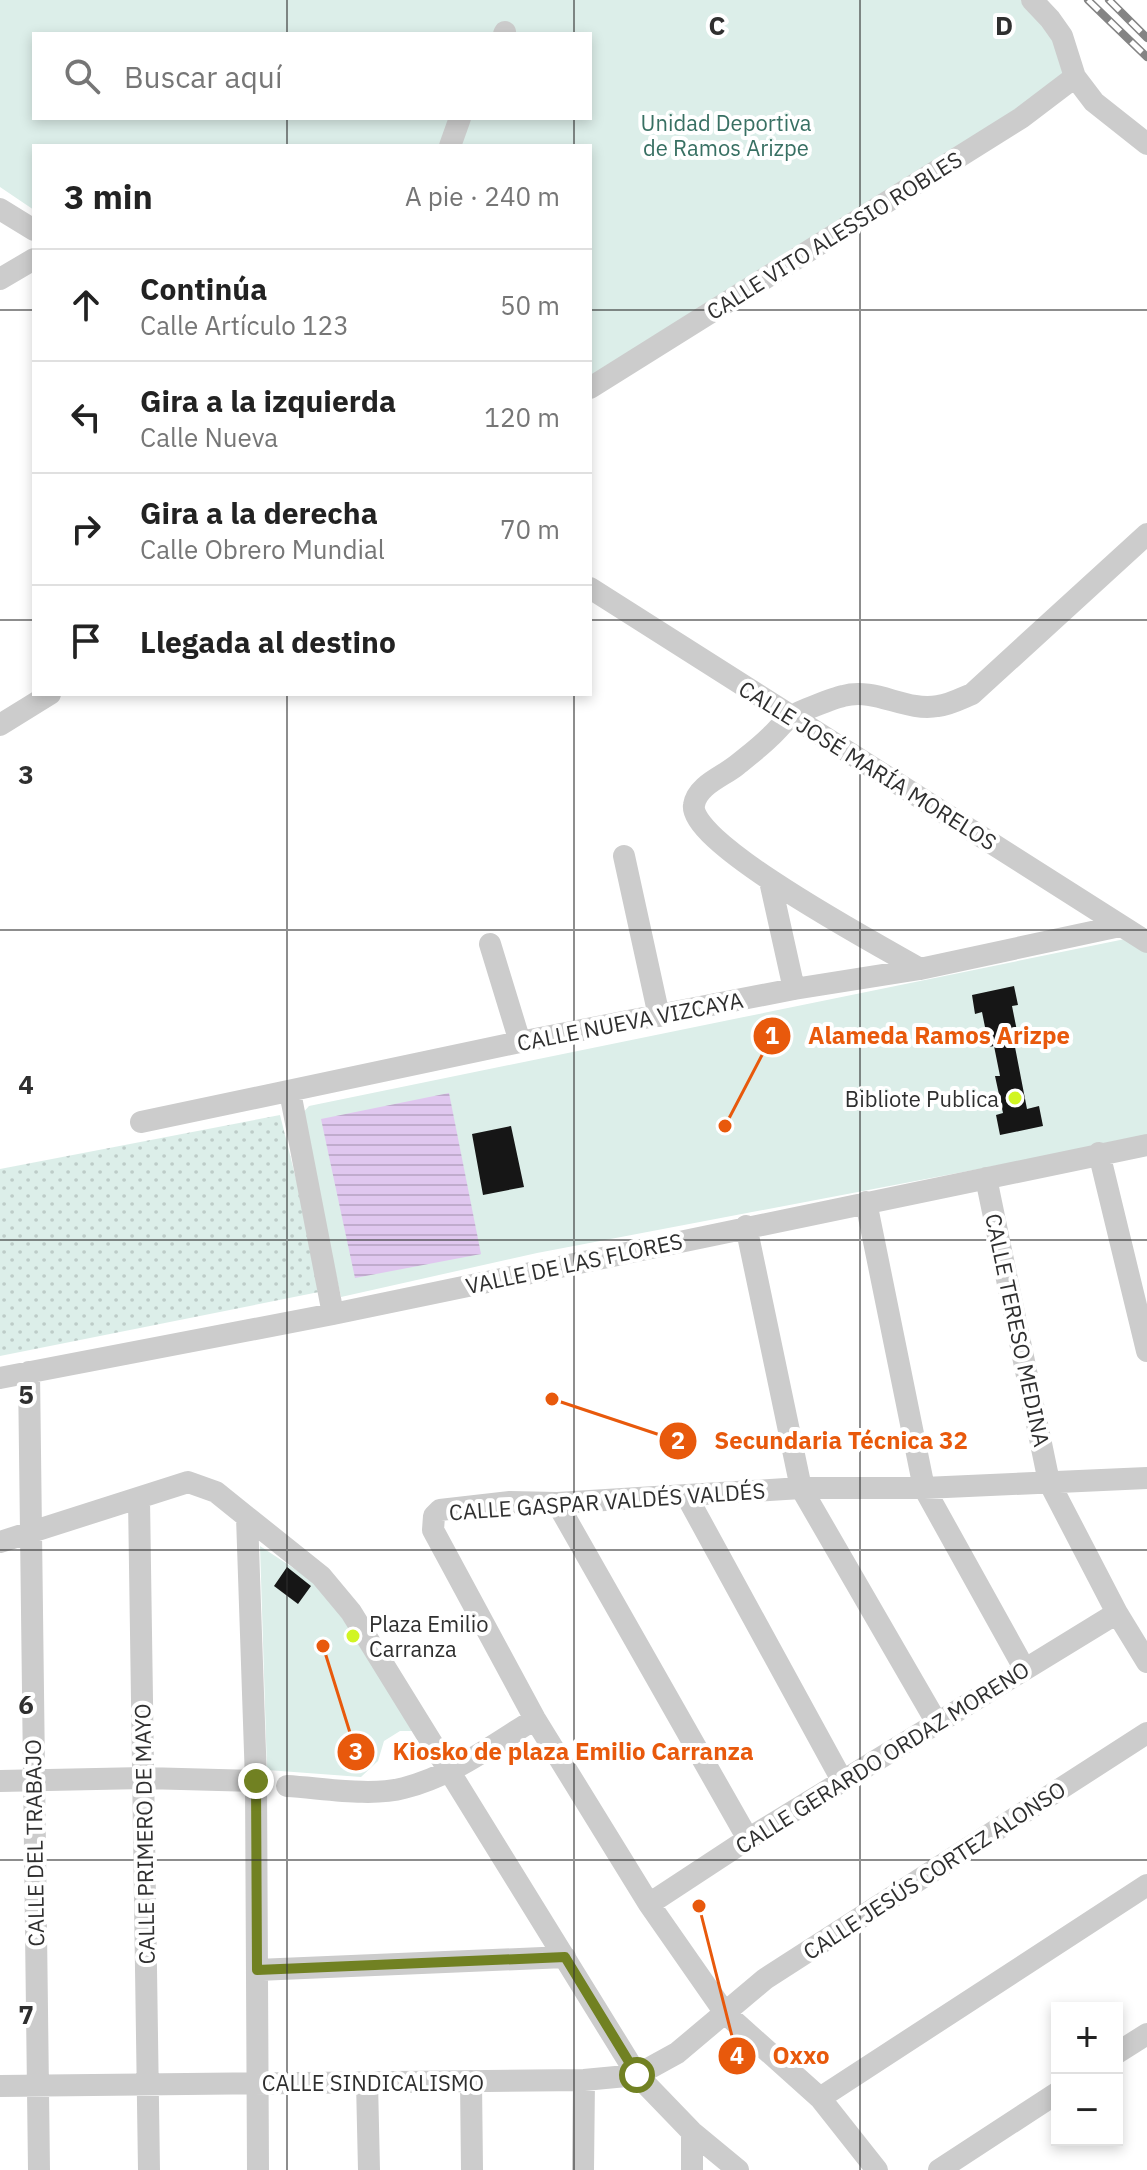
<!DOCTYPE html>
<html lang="es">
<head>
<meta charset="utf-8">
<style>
  :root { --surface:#fff; --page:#f2f2f2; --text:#222; --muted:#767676; --line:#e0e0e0 }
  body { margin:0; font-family:"IBM Plex Sans",sans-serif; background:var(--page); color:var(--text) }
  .controls { position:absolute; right:24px; bottom:24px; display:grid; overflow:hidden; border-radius:0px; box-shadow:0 4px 12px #0003 }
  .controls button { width:72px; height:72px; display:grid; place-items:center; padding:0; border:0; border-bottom:2px solid var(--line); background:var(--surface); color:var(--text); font:40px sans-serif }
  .stop { position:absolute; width:24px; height:24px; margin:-18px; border:6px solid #718122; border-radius:50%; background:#fff }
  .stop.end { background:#718122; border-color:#fff; box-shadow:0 2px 8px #0008 }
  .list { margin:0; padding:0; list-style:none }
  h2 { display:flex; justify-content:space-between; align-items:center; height:104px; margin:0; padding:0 32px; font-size:34px }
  h2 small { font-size:26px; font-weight:400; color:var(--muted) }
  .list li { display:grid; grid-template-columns:52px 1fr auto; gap:24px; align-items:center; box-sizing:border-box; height:112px; padding:0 32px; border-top:2px solid var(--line) }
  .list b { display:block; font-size:30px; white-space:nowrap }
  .list p { margin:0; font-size:26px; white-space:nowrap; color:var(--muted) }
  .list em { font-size:26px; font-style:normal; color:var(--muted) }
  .icon { flex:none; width:44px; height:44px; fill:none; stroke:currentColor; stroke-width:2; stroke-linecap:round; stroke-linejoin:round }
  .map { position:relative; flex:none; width:1147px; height:2170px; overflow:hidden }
  .search { position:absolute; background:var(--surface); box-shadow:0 4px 12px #0003; left:32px; top:32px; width:560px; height:88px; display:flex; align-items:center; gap:20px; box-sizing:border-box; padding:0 28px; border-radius:0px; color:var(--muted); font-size:30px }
  .panel { position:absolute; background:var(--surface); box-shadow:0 4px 12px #0003; left:32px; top:144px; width:560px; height:552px; border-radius:0px }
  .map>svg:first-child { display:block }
  .grass { fill:url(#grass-dots) }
  .park { fill:#dceee9; fill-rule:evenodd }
  .water { fill:url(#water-rules) }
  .building { fill:#161616 }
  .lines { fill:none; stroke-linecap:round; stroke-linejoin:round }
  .minor { stroke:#ccc; stroke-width:22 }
  .rail-casing { stroke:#848484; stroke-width:8 }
  .rail { stroke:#fff; stroke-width:5; stroke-dasharray:15; stroke-linecap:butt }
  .route { stroke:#718122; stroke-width:10 }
  .grid { fill:none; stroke:#2f2f2f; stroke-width:2; stroke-opacity:0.55 }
  .poi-dot { fill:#d1f523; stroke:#fff; stroke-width:3 }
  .labels { text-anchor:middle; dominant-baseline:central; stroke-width:8; stroke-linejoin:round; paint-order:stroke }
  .park-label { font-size:22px; fill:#387063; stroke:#fff }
  .street-label { font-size:22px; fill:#2f2f2f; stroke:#fff }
  .poi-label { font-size:22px; fill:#2f2f2f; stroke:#fff; text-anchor:end }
  .grid-label { font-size:26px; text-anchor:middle; font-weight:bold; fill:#2f2f2f; stroke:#fff; stroke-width:8; stroke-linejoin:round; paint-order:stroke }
  .leader { fill:none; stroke:#e8590c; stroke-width:3 }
  .callout-dot { fill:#e8590c; stroke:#fff; stroke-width:3 }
  .mark-label { font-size:24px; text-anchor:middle; font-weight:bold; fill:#fff }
  .callout-label { font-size:24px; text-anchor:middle; font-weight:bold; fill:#e8590c; stroke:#fff; stroke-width:8; stroke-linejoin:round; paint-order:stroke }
</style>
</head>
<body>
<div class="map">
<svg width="1147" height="2170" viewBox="0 0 1147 2170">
  <defs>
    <pattern id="grass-dots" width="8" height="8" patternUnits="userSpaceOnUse" patternTransform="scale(2)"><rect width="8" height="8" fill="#dceee9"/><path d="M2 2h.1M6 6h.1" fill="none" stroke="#bdccc8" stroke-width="1.8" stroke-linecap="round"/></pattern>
    <pattern id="water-rules" width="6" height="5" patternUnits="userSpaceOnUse" patternTransform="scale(2)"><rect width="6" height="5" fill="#e0c7ef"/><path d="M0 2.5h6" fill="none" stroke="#c0abcd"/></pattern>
  </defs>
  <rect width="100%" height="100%" fill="#fff"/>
  <!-- grass -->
  <path class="grass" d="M280,1115L324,1291L0,1356V1169Z"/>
  <!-- park -->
  <path class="park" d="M0,0H1026L1047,22L1069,76L590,380V146H34V210L0,187ZM34,34H590V118H34Z
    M1125,939L1147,952V1137L537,1253L341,1297L301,1115L309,1106Z
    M260,1546L340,1599L415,1731H400L384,1741L378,1761L361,1777L267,1770Z"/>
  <!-- water -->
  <path class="water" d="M449,1093L481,1254L355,1278L321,1119Z"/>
  <!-- building -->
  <path class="building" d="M1014,986L1018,1005L1012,1006L1019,1041L1014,1042L1027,1109L1039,1106L1043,1126L1000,1135L996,1115L1003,1113L995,1076H1000L994,1046L989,1047L982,1012L975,1014L972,995Z
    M511,1126L524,1187L483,1195L472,1134Z
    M287,1567L311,1586L298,1604L274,1586Z"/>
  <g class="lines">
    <!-- minor -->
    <path class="minor" d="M1032,0L1050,19L1062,36L1075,77L1094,102L1147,144
      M504,34L505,32
      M450,146L460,118
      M0,209L34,230
      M0,279L34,259
      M590,388L1021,118L1075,77
      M590,588L1147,942
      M0,725L50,694
      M624,856L659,1016
      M770,881L794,989
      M490,944L520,1042
      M920,969C884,948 687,843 694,805C697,785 724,776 737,765C748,756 760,747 770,737C777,731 784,721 792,716C798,712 834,698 843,696C876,687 905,712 938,706C949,705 962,698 972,694L1147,534
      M290,1092L333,1314
      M141,1122L520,1042L794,989L920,969L1120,926
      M1099,1153L1147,1351
      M986,1178L1049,1482L1117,1613L1147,1662
      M866,1202L924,1488L1024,1668
      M746,1226L801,1488L937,1723
      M29,1372L39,2170
      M0,1378L333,1314L1147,1145
      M686,1495L843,1782
      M139,1499L149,2170
      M557,1503L748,1839
      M247,1517L256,1781L258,2170
      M0,1542L188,1482L216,1492L247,1517L321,1576L351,1612L637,2075L692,2132L738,2170
      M0,1781L144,1778L256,1781
      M287,1786C322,1788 371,1797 404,1788C452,1776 493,1745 535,1719
      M649,1904L748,1839L1117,1613
      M257,1970L565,1957
      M1117,2053L1147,2034
      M471,2081L472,2170
      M367,2082L369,2170
      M0,2086L584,2080L637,2075L677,2053L765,1979L1147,1733
      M820,2098L1147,1885
      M583,2170L584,2080
      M692,2170V2132
      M877,2170L820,2098L725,2013L649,1904L535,1719L433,1530L434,1516L440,1510L510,1502L557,1503L801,1488H924L1147,1478
      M939,2170L1057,2093"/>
    <!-- rail casing -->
    <g class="rail-casing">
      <path id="rail" d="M1088,0L1147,57
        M1109,0L1147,38"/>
    </g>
    <!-- rail -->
    <use href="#rail" class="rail"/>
  </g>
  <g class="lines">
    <!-- route -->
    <path class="route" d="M256,1781L257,1970L565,1957L637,2075"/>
  </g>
  <!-- grid -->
  <path class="grid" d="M287,0V34M574,0V34M860,0V2170M287,118V146M574,118V146M0,310H34M590,310H1147M0,620H34M590,620H1147M287,694V2170M574,694V2170M0,930H1147M0,1240H1147M0,1550H1147M0,1860H1147"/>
  <!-- markers -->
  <g class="poi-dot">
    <circle cx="1015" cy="1098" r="8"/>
    <circle cx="353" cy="1636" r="8"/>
  </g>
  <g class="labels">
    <!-- park labels -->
    <g class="park-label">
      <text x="726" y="122">Unidad Deportiva<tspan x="726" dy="25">de Ramos Arizpe</tspan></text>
    </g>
    <!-- street labels -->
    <g class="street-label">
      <text transform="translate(834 235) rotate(-32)">CALLE VITO ALESSIO ROBLES</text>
      <text transform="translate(868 765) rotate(32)">CALLE JOSÉ MARÍA MORELOS</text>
      <text transform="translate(630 1021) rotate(-11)">CALLE NUEVA VIZCAYA</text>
      <text transform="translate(574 1263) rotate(-12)">VALLE DE LAS FLORES</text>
      <text transform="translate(1018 1330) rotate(78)">CALLE TERESO MEDINA</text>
      <text transform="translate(607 1501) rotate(-4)">CALLE GASPAR VALDÉS VALDÉS</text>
      <text transform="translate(882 1757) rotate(-32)">CALLE GERARDO ORDAZ MORENO</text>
      <text transform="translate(144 1834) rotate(-91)">CALLE PRIMERO DE MAYO</text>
      <text transform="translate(34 1843) rotate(-91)">CALLE DEL TRABAJO</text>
      <text transform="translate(934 1870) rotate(-33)">CALLE JESÚS CORTEZ ALONSO</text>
      <text x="373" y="2082">CALLE SINDICALISMO</text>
    </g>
    <!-- poi labels -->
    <g class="poi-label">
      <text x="999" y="1098">Bibliote Publica</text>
      <text x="369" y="1623" text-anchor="start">Plaza Emilio<tspan x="369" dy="25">Carranza</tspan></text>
    </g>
  </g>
  <g class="grid-label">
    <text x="717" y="35">C</text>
    <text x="1004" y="35">D</text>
    <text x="26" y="784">3</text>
    <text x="26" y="1094">4</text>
    <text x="26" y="1404">5</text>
    <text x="26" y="1714">6</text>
    <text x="26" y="2024">7</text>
  </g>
  <!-- callouts -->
  <path class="leader" d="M725 1126L772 1036M552 1399L678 1441M323 1646L356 1752M699 1906L737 2056"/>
  <g class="callout-dot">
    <circle cx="725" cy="1126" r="8"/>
    <circle cx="552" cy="1399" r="8"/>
    <circle cx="323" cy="1646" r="8"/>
    <circle cx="699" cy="1906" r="8"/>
    <circle cx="772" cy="1036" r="20"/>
    <circle cx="678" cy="1441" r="20"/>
    <circle cx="356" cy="1752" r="20"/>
    <circle cx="737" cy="2056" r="20"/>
  </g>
  <g class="mark-label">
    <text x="772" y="1044">1</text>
    <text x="678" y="1449">2</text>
    <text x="356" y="1760">3</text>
    <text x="737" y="2064">4</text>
  </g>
  <g class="callout-label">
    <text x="939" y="1044">Alameda Ramos Arizpe</text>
    <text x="841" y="1449">Secundaria Técnica 32</text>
    <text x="573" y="1760">Kiosko de plaza Emilio Carranza</text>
    <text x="801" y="2064">Oxxo</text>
  </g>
</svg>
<div class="controls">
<button>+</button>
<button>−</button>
</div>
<div class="stop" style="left:637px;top:2075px"></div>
<div class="stop end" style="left:256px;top:1781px"></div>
<div class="search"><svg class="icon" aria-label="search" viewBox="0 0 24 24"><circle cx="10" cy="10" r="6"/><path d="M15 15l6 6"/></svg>Buscar aquí</div>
<section class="panel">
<h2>3 min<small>A pie · 240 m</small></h2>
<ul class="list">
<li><svg class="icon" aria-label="ahead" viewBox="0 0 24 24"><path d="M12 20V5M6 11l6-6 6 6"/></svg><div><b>Continúa</b><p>Calle Artículo 123</p></div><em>50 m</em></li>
<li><svg class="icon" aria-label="left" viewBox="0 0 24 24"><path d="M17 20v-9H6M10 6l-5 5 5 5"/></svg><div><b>Gira a la izquierda</b><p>Calle Nueva</p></div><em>120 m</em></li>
<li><svg class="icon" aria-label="right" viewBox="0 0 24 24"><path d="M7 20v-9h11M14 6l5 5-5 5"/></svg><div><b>Gira a la derecha</b><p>Calle Obrero Mundial</p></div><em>70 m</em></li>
<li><svg class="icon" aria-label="arrive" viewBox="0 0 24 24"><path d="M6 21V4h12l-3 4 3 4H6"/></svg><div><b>Llegada al destino</b></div></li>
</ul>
</section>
</div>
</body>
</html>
